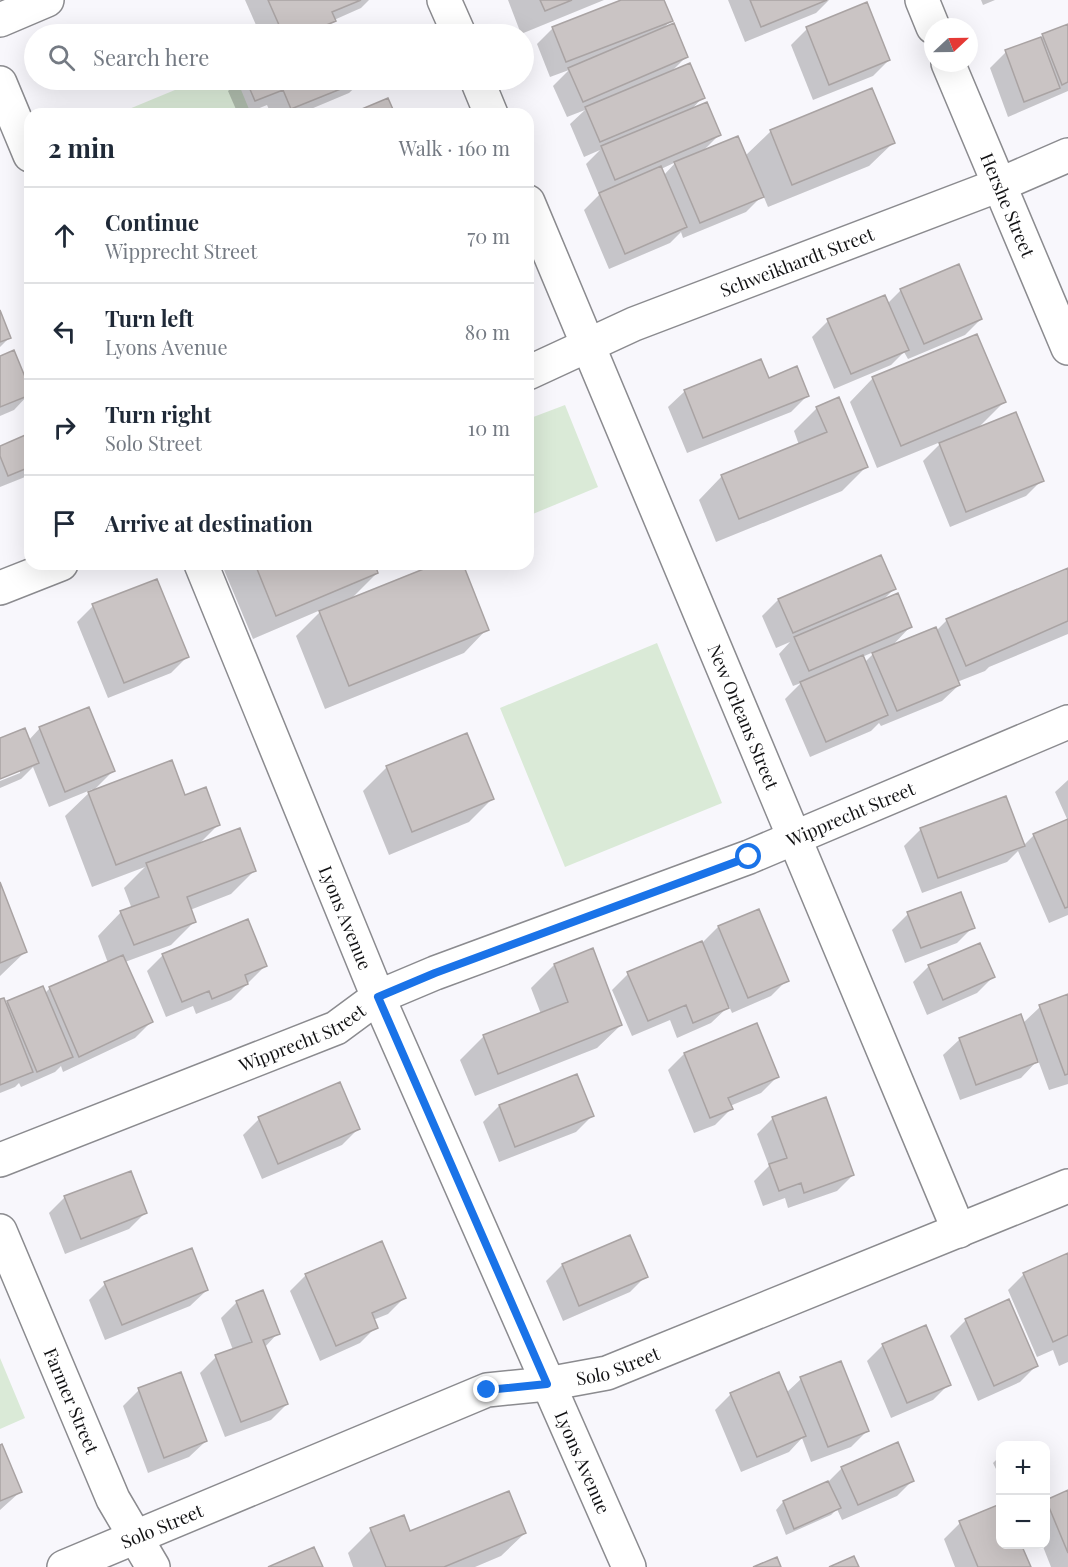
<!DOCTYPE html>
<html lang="en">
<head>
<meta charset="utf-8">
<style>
  :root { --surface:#fff; --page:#f2f2f3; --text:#1f2937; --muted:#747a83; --line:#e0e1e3 }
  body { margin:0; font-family:"Playfair Display",serif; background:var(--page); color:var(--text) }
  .controls { position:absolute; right:18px; bottom:18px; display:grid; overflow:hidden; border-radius:12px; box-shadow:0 6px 24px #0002 }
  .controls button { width:54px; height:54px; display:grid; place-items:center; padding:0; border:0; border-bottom:2px solid var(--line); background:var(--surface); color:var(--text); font:30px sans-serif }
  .compass { position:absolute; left:924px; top:18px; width:54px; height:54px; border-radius:50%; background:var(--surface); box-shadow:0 6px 24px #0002; rotate:68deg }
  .stop { position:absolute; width:18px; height:18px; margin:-14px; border:4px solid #1a73e8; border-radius:50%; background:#fff }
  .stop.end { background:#1a73e8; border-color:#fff; box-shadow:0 2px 6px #0008 }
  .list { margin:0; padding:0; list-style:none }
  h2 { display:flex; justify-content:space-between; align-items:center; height:78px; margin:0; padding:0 24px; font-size:26px }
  h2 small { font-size:20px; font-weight:400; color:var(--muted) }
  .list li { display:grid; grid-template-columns:39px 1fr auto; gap:18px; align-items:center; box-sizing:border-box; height:96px; padding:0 24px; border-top:2px solid var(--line) }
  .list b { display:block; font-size:22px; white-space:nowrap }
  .list p { margin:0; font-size:20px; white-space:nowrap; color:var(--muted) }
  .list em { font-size:20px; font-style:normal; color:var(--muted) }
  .icon { flex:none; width:33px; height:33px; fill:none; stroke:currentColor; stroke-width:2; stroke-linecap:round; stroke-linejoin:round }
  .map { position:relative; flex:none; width:1068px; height:1567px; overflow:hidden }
  .search { position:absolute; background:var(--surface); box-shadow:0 6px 24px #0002; left:24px; top:24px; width:510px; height:66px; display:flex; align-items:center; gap:15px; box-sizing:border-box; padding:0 21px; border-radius:33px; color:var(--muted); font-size:22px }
  .panel { position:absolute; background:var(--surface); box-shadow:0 6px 24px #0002; left:24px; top:108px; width:510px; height:462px; border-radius:18px }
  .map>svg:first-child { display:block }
  .green { fill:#daead7 }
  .shadow { fill:#0003; fill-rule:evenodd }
  .building { fill:#cac4c4; stroke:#a9a3a3; stroke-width:1.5 }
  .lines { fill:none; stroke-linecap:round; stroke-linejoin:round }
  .minor-casing { stroke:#8b8b8f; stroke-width:36 }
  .minor { stroke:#fff; stroke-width:33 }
  .route { stroke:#1a73e8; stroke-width:8 }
  .labels { text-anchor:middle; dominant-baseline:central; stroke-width:5; stroke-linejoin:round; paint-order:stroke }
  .street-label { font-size:18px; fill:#121214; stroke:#fff }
</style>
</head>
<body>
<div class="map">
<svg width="1068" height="1567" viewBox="0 0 1068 1567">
  <rect width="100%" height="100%" fill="#f8f7fc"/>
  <!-- green -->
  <path class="green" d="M199,80H237L251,114H117Z
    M565,405L598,487L528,516V419Z
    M657,643L722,803L565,867L500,708Z
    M0,1358L25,1418L0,1429Z"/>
  <!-- shadow -->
  <path class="shadow" d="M245,0H369L361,8L334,20L320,34H260Z
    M508,0H604L521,34Z
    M625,0H663L671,21L662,29L687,56L670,73L703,97L690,111L719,135L701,153L745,156L771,131L893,143L869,166L768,207L763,195L746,212L683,238L681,232L670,243L609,269L584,210L599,195L586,164L600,150L584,157L570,124L585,110L567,117L553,86L569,70L550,77L537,44L553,28ZM676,162L664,175L661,169Z
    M728,0H829L816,13L745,42Z
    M981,0H995L983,5Z
    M866,4L889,60L873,76L813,100L791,45L807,29Z
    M1068,26V91L1008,117L990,68L1006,52Z
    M240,80H363L349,93L299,114H271L267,105L245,114H238L228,91Z
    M901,290L981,319L965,335L908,359L904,352L891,365L834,389L812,337L828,321L887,304Z
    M0,314L10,337L0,347Z
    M0,358L30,393L14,410L0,416Z
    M873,378L1004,402L976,430L1042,480L1026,496L950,527L923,461L943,441L877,468L850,402Z
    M685,391L807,396L791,412L687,453L668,407Z
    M817,408L866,467L842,491L716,542L699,500L722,476L799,445L794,431Z
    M30,435V475L0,487V447Z
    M880,557L894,589L882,601L910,627L891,647L936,631L947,620L1068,570V634L989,667L985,671L957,682L959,685L942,701L881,726L879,723L871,731L810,757L785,699L801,683L793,686L779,654L790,642L776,648L762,616L778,600ZM876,651L864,663L862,657Z
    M373,564L377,573L349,601L440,564H461L487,629L464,653L325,709L296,636L323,609L253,639L222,565Z
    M93,606L187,657L171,673L108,698L77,622Z
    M40,728L113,771L93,791L185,797L218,825L197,846L254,871L231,894L190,910L194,922L171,945L125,962L151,1022L135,1038L63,1072L61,1066L55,1072L21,1087L19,1083L15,1087L0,1093V1001L5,1006L8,1002L45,993L50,988L108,963L98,936L121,912L132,909L124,888L145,867L92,887L65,816L93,789L49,807L33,767L21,779L0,788V781L20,773V769L0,777V740L28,741Z
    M387,767L492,799L469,822L389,855L363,791Z
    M1068,780V915L1049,923L1018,851L1007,862L922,893L904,846L920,830L1005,798L1023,846L1034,835L1068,821L1055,792Z
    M0,887L25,952L0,976Z
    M758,911L787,980L771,996L732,1013L729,1006L711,1023L677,1038L670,1020L632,1036L612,990L628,974L701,944L718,927Z
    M908,914L973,927L957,943L905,963L892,930Z
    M163,955L265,966L231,1000L196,1014L193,1006L166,1017L147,971Z
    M554,965L621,1025L597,1048L475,1096L460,1060L484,1036L541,1014L531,988Z
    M929,966L993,977L977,993L927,1015L913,982Z
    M1068,996V1084L1049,1090L1038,1060L1021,1078L960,1100L943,1055L960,1039L1023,1023L1040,1007Z
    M756,1025L777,1077L761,1093L730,1106L731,1109L715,1125L694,1133L668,1070L684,1054Z
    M339,1084L358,1129L342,1145L262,1179L243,1135L259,1119Z
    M499,1106L592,1116L576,1132L499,1162L483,1122Z
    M773,1118L853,1175L837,1191L788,1208L785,1198L763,1206L754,1181L769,1166L757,1134Z
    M65,1197L145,1213L129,1229L65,1254L49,1213Z
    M630,1237L646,1276L630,1292L563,1321L546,1281L562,1265Z
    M1068,1255V1362L1059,1366L1053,1350L1037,1357L1008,1290L1024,1274Z
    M306,1275L404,1298L388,1314L373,1320L376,1327L360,1343L320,1361L290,1291Z
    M105,1284L207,1290L190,1306L105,1340L89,1300Z
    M237,1302L278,1333L265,1347L287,1404L271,1420L225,1437L200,1373L216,1357L233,1350L221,1318Z
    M966,1320L1036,1366L1020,1382L978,1401L950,1336Z
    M883,1345L949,1384L933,1400L891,1418L867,1361Z
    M801,1379L867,1431L851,1447L811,1462L802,1438L789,1452L741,1472L715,1410L731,1394L786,1393Z
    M139,1390L206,1441L189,1457L148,1473L123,1406Z
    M0,1446L20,1492L0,1510Z
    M1000,1456V1477L993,1463Z
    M842,1468L913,1480L897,1496L842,1520L837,1509L831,1515L786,1535L776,1510L783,1502L827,1483Z
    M1068,1492V1567H1051L1042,1544H1046V1502Z
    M1000,1506V1544L1029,1567H955L944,1539L960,1523Z
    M371,1530L409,1533H525L501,1556L475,1567H353L348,1553Z"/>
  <!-- building -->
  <path class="building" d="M268,0H361L332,12L336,21L305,34H283Z
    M540,0H572L545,11Z
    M621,0H664L673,21L566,62L552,27Z
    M750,0H827L761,27Z
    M867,2L890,60L829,85L806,27Z
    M674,23L688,57L583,102L568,68Z
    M1068,24V82L1062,85L1042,34Z
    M1041,37L1060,88L1024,102L1005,50Z
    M690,63L705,98L600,142L585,107Z
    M246,80H363L291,109L283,90L255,101Z
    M872,88L895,143L792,185L770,130Z
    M388,98L395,114H350Z
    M707,102L721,135L615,180L601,146Z
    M738,136L764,197L700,223L674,162Z
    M661,166L687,227L625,254L599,193Z
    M959,264L982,319L924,344L900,289Z
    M885,295L909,350L851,374L827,319Z
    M0,310L11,338L0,342Z
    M977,334L1006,402L901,446L872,377Z
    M14,350L30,389V395L0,407V356Z
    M761,359L769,378L797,366L809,396L703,438L684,390Z
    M839,397L868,467L739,519L721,475L827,432L816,407Z
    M1016,412L1044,481L966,512L939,443Z
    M30,433V467L8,476L0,456V446Z
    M881,555L896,589L793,633L778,599Z
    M255,564H375L378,573L276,616Z
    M436,564H463L489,630L349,686L319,611Z
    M1068,568V621L966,666L946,619Z
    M157,579L189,657L124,683L92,604Z
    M898,593L912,627L809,671L794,637Z
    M936,627L960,685L897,711L872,653Z
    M863,655L888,715L826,742L800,682Z
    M89,707L115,771L65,792L39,727Z
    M25,728L39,763L0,779V738Z
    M467,733L494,799L412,832L386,766Z
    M172,760L185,795L206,787L220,825L116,865L88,792Z
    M1006,796L1025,846L938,878L920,828Z
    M1068,819V907L1065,908L1033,834Z
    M240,828L256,871L187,897L196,922L134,945L120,911L159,897L146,863Z
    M0,882L27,952L0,963Z
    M961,892L975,928L921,948L907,912Z
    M759,909L789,981L748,998L718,926Z
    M248,919L267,966L245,975L248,984L212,999L209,991L182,1002L162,954Z
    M702,941L729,1008L693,1023L686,1005L648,1021L627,972Z
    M980,943L995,977L943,1000L928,965Z
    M593,948L622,1025L498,1074L483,1035L568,1002L554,964Z
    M123,955L153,1022L79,1057L49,987Z
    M43,986L73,1057L37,1072L7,1001Z
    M1068,994V1074L1065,1075L1039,1005Z
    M4,998L33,1072L0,1085V999Z
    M1021,1014L1038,1062L976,1085L959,1038Z
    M757,1023L779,1077L728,1098L733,1109L710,1118L684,1053Z
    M577,1074L594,1116L515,1147L499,1105Z
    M340,1082L360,1129L278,1164L258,1117Z
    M826,1097L854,1175L804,1193L801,1183L779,1191L769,1164L787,1158L772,1117Z
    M131,1171L147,1213L81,1239L64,1196Z
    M630,1235L648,1277L579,1306L562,1264Z
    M382,1241L406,1298L372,1313L378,1328L336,1346L305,1274Z
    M192,1248L208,1290L122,1325L104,1282Z
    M1068,1253V1335L1053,1342L1023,1273Z
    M263,1290L280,1334L263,1340L288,1404L241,1422L215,1355L252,1342L236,1301Z
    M1009,1299L1038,1366L994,1386L965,1319Z
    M926,1325L951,1385L907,1403L882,1344Z
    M841,1361L869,1431L828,1447L800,1377Z
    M181,1372L207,1441L164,1458L138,1388Z
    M779,1372L806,1436L757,1457L730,1393Z
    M898,1442L914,1481L858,1505L841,1467Z
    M2,1444L22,1492L0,1501V1445Z
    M828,1481L841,1508L794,1529L783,1501Z
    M1068,1490V1553L1046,1500Z
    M509,1491L526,1533L444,1567H386L370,1528L404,1515L410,1531Z
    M1000,1504V1544H1021L1031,1567H978L959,1521Z
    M314,1547L323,1567H268Z
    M854,1556L859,1567H829Z
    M777,1557L781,1567H753Z"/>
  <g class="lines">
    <!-- minor casing -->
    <g class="minor-casing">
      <g id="minor">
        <path d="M444,0L459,34"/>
        <path d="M922,0L933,27"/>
        <path d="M0,20L47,0"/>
        <path id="s1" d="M948,63L1068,348"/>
        <path d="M477,80L491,114"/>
        <path d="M0,83L30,155"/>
        <path id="s2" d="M528,202L959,1231"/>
        <path id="s3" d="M528,373L634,324L999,185L1068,155"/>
        <path id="s4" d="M201,564L378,997L629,1567"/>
        <path d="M0,588L61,564"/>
        <path id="s5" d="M0,1160L336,1028L378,997L435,973L749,857L1068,722"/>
        <path id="s6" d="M0,1231L113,1499L153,1567"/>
        <path id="s7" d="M64,1567L487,1390L547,1384L607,1373L1068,1186"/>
      </g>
    </g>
    <!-- minor -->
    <use href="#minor" class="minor"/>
  </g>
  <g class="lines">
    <!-- route -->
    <path class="route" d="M487,1390L547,1384L378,997L435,973L749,857"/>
  </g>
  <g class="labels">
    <!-- street labels -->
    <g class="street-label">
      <text stroke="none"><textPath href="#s1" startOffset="154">Hershe Street</textPath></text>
      <text stroke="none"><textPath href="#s3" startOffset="291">Schweikhardt Street</textPath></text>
      <text stroke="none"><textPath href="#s2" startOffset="558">New Orleans Street</textPath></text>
      <text stroke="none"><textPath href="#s5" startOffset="920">Wipprecht Street</textPath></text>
      <text stroke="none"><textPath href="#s4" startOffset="382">Lyons Avenue</textPath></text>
      <text stroke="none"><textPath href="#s5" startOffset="326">Wipprecht Street</textPath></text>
      <text stroke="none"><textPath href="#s7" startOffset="592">Solo Street</textPath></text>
      <text stroke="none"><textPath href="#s6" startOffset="184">Farmer Street</textPath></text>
      <text stroke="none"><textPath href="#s4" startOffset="976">Lyons Avenue</textPath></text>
      <text stroke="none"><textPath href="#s7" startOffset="106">Solo Street</textPath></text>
    </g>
  </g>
</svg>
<div class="controls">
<button>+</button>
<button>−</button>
</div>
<svg class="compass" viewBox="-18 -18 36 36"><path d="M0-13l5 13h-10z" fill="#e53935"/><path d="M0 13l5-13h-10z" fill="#747a83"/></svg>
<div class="stop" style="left:749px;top:857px"></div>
<div class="stop end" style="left:487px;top:1390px"></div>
<div class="search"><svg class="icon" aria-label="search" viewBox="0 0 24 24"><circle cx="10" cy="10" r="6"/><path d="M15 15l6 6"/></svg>Search here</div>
<section class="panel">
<h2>2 min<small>Walk · 160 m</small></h2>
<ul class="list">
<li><svg class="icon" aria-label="ahead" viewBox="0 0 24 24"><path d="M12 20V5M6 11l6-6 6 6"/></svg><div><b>Continue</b><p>Wipprecht Street</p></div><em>70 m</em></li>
<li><svg class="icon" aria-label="left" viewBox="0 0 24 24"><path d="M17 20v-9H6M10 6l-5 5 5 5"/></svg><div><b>Turn left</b><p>Lyons Avenue</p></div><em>80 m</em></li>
<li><svg class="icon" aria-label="right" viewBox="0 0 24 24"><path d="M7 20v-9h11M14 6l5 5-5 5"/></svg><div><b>Turn right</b><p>Solo Street</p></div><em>10 m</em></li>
<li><svg class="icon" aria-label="arrive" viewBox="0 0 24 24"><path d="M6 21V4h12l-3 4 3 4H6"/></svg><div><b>Arrive at destination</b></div></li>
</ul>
</section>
</div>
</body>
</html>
